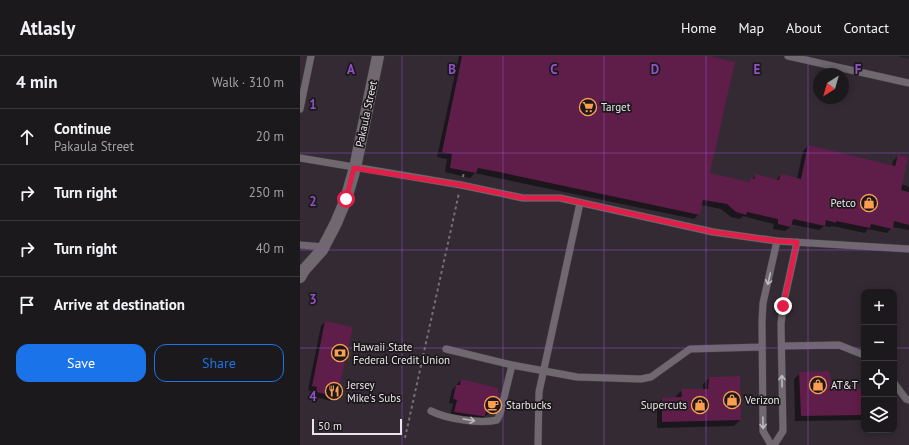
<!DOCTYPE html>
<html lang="en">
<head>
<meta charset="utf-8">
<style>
  :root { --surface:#1c191c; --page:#292629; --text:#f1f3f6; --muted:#a0a0a3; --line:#3a383b; --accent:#1a73e8 }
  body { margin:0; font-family:"PT Sans",sans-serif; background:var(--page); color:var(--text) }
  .controls { position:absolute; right:12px; bottom:12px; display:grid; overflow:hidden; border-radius:8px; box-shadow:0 2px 10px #0003 }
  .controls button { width:36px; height:36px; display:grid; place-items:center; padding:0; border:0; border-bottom:1px solid var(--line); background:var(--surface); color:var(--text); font:20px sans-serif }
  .compass { position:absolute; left:513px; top:12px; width:36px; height:36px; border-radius:50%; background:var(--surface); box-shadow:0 2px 10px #0003; rotate:217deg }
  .scale { position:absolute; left:12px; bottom:10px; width:90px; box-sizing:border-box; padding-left:4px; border:2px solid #e8e4e8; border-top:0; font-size:11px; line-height:14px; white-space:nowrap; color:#e8e4e8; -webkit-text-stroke:3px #1c181c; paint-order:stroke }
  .stop { position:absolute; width:12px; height:12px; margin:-9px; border:3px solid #e11d48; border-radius:50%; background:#fff }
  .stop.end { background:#e11d48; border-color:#fff; box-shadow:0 1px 4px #0008 }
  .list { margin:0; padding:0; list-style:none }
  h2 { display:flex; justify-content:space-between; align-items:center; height:52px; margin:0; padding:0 16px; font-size:17px }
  h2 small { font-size:13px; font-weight:400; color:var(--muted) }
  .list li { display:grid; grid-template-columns:26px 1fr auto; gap:12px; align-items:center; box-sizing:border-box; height:56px; padding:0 16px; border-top:1px solid var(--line) }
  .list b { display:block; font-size:15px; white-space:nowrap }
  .list p { margin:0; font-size:13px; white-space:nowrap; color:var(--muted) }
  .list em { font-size:13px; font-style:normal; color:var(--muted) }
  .actions { display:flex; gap:8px; padding:12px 16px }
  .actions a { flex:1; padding:9px 0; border:1px solid var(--accent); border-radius:12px; text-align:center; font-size:14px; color:var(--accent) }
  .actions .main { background:var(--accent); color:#fff }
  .icon { flex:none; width:22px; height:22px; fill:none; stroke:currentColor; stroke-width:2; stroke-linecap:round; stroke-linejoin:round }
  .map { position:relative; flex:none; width:609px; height:389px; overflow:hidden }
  header { display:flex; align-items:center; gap:24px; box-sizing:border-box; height:56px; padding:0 20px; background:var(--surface); border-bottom:1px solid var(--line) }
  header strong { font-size:19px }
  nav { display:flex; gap:22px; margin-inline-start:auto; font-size:14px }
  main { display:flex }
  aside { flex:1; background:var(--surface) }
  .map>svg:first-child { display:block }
  .built { fill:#332a33; fill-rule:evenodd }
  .shadow { fill:#0007 }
  .building { fill:#5f1d49 }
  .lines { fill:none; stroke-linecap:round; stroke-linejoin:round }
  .service-casing { stroke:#433f43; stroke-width:8 }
  .minor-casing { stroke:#433f43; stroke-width:13 }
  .path { stroke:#747074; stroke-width:2; stroke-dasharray:3 3; stroke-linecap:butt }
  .service { stroke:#6f696f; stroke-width:7 }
  .minor { stroke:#6f696f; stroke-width:12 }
  .oneway { stroke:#beb9be }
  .route { stroke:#e11d48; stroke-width:5 }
  .grid { fill:none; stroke:#9151c7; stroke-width:1; stroke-opacity:0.55 }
  .labels { text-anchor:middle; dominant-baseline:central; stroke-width:3.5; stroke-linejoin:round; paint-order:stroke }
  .poi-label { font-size:11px; fill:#e8e4e8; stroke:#1c181c; text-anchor:start }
  .street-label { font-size:11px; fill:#e8e4e8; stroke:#1c181c }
  .grid-label { font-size:13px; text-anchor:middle; font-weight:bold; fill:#9151c7; stroke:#1c181c; stroke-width:3.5; stroke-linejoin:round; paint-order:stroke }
</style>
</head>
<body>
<header>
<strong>Atlasly</strong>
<nav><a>Home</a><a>Map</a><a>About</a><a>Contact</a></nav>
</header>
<main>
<aside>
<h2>4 min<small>Walk · 310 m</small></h2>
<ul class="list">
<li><svg class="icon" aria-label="ahead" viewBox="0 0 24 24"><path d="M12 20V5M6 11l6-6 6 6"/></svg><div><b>Continue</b><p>Pakaula Street</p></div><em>20 m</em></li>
<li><svg class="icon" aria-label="right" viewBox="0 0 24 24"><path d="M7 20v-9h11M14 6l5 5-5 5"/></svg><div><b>Turn right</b></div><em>250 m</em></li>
<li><svg class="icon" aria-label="right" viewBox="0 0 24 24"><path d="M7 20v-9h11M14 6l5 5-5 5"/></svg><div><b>Turn right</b></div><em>40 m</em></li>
<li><svg class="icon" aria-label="arrive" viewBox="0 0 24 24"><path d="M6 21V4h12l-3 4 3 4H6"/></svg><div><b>Arrive at destination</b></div></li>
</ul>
<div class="actions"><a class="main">Save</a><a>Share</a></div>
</aside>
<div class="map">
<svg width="609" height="389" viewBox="0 0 609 389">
  <rect width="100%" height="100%" fill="#262126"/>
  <!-- built -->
  <path class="built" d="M0,0H597L609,3V389H0ZM519,18H543V42H519ZM564,236H594V374H564Z"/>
  <!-- shadow -->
  <path class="shadow" d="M159,0H405L408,118L448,126L456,120L476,124L481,119L497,123L503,95L508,90L592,110L593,105L598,100L601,128L609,131V174L592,171L587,177L568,173L565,177L532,170L530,171L524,170L519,174L490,168V171L485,175L473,173L474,168L443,160L440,163L431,161L421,153L401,149L399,158L394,163L193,121L175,117L170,122L145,116L147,103L137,101Z
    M26,266L36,340L31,345L12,340L13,336L8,334L21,270Z
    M500,317L531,329L558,334H564V364L495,365L494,323Z
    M409,322L440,364L434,370L357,372V349L362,343L376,342V340L382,334H403V328Z
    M161,324L196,347L192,352L191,356L180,364L150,360L153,348L149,347L152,334Z"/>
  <!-- building -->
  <path class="building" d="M162,0H409L435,6L410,117L449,126L451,122L455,123V118L479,124L481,118L501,123L508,89L595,110L598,99L608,101L601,134L609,136V169L594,165L593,173L571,168L570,172L536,165V167L526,164L525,170L493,163L491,171L478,168V163L447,156L446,159L436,156L427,148L403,144L400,159L199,116L178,112L176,117L150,112L152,98L142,96Z
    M25,265L53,271L37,341L16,336L17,331L12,330Z
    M529,315L532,328L557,326L558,333H564V359L501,360L499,316Z
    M440,320L441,364L362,366V342L382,341L381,333H408L409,321Z
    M161,323L198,332V337H200L197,348L195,347L192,357L186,355L185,360H182L154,356L157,344L153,343L156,329H160Z"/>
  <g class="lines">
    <!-- service casing -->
    <g class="service-casing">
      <path id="service" d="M488,0L609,27
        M0,53L11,0
        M0,102L161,129L223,142H260L413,176L477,185L609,193
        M0,189L24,191
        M482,290L539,289L564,299
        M146,293L212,309L277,321L341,323L351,321L390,293L462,291
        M594,327L606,343L609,344
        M131,355C147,363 180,368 197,364L200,358L212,309
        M238,389L239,336L280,147
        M471,389L463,375L462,266L463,247L477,185
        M474,389L483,375L481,268L483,250L497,186"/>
    </g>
    <!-- minor casing -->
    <g class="minor-casing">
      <path id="minor" d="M0,221L4,214L22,194L36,167L46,143L55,112L78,0"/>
    </g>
    <!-- path -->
    <path class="path" d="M163,121L164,115
      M105,382L159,137"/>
    <!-- service -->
    <use href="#service" class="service"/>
    <!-- minor -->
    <use href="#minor" class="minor"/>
  </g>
  <!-- one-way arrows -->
  <defs><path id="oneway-shaft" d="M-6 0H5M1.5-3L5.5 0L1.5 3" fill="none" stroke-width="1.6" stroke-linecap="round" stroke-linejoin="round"/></defs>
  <g class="oneway">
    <use href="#oneway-shaft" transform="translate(469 223) rotate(103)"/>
    <use href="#oneway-shaft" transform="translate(482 325) rotate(-91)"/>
    <use href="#oneway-shaft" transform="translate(169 364) rotate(9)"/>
    <use href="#oneway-shaft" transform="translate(463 367) rotate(89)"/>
  </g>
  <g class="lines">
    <!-- route -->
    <path class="route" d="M46,143L54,112L161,129L223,142H260L413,176L477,185L497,186L483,250"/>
  </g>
  <!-- grid -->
  <path class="grid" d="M102,0V389M203,0V389M304,0V389M406,0V389M508,0V389M0,97H609M0,194H609M0,292H564M594,292H609"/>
  <!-- icons -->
  <defs>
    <g id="supermarket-ring" transform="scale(0.9)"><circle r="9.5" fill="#1c181c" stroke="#fb9e50" stroke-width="1.5"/><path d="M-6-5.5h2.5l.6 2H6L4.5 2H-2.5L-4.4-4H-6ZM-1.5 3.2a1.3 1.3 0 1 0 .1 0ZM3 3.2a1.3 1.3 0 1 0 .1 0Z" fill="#fb9e50"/></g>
    <g id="shop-ring" transform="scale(0.9)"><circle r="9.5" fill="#1c181c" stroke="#fb9e50" stroke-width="1.5"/><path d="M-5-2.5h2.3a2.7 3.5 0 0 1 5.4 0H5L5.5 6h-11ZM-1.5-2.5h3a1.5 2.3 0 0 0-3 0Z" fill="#fb9e50"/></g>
    <g id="bank-ring" transform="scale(0.9)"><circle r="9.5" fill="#1c181c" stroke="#fb9e50" stroke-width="1.5"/><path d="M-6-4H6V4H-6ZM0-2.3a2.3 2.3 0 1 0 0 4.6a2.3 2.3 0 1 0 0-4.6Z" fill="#fb9e50"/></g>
    <g id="restaurant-ring" transform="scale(0.9)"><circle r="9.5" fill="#1c181c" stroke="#fb9e50" stroke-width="1.5"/><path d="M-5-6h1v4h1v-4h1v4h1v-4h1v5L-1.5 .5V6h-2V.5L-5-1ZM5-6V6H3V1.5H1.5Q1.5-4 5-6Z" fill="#fb9e50"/></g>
    <g id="cafe-ring" transform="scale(0.9)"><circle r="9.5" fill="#1c181c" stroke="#fb9e50" stroke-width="1.5"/><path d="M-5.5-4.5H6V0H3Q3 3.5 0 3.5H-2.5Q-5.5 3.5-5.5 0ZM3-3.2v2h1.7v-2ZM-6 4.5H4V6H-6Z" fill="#fb9e50"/></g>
  </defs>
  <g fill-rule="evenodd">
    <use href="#supermarket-ring" x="288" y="51"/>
    <use href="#shop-ring" x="569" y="147"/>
    <use href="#bank-ring" x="40" y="297"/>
    <use href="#shop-ring" x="518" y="329"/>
    <use href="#restaurant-ring" x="34" y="335"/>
    <use href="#shop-ring" x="432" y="344"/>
    <use href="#cafe-ring" x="193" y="349"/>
    <use href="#shop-ring" x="400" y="349"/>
  </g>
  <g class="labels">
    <!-- poi labels -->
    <g class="poi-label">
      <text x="301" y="51">Target</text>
      <text x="556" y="147" text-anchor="end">Petco</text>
      <text x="53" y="291">Hawaii State<tspan x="53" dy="13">Federal Credit Union</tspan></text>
      <text x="47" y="329">Jersey<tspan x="47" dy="13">Mike's Subs</tspan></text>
      <text x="531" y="329">AT&amp;T</text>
      <text x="445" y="344">Verizon</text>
      <text x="206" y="349">Starbucks</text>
      <text x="387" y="349" text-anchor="end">Supercuts</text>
    </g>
    <!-- street labels -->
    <g class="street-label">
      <text transform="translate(66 58) rotate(-78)">Pakaula Street</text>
    </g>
  </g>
  <g class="grid-label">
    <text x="51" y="18">A</text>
    <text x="152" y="18">B</text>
    <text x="254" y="18">C</text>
    <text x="355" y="18">D</text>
    <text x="457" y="18">E</text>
    <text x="558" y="18">F</text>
    <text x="13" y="53">1</text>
    <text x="13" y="150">2</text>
    <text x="13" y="248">3</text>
    <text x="13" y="345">4</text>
  </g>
</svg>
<div class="controls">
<button>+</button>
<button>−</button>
<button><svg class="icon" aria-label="locate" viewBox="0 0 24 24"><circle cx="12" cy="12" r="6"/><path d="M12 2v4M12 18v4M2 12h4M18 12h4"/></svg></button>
<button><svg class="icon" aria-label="layers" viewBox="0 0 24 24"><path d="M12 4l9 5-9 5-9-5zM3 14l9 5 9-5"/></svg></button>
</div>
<svg class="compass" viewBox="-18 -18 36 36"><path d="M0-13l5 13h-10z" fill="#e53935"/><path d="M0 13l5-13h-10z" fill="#a0a0a3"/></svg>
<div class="scale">50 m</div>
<div class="stop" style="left:46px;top:143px"></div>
<div class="stop end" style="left:483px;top:250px"></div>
</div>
</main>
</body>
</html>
